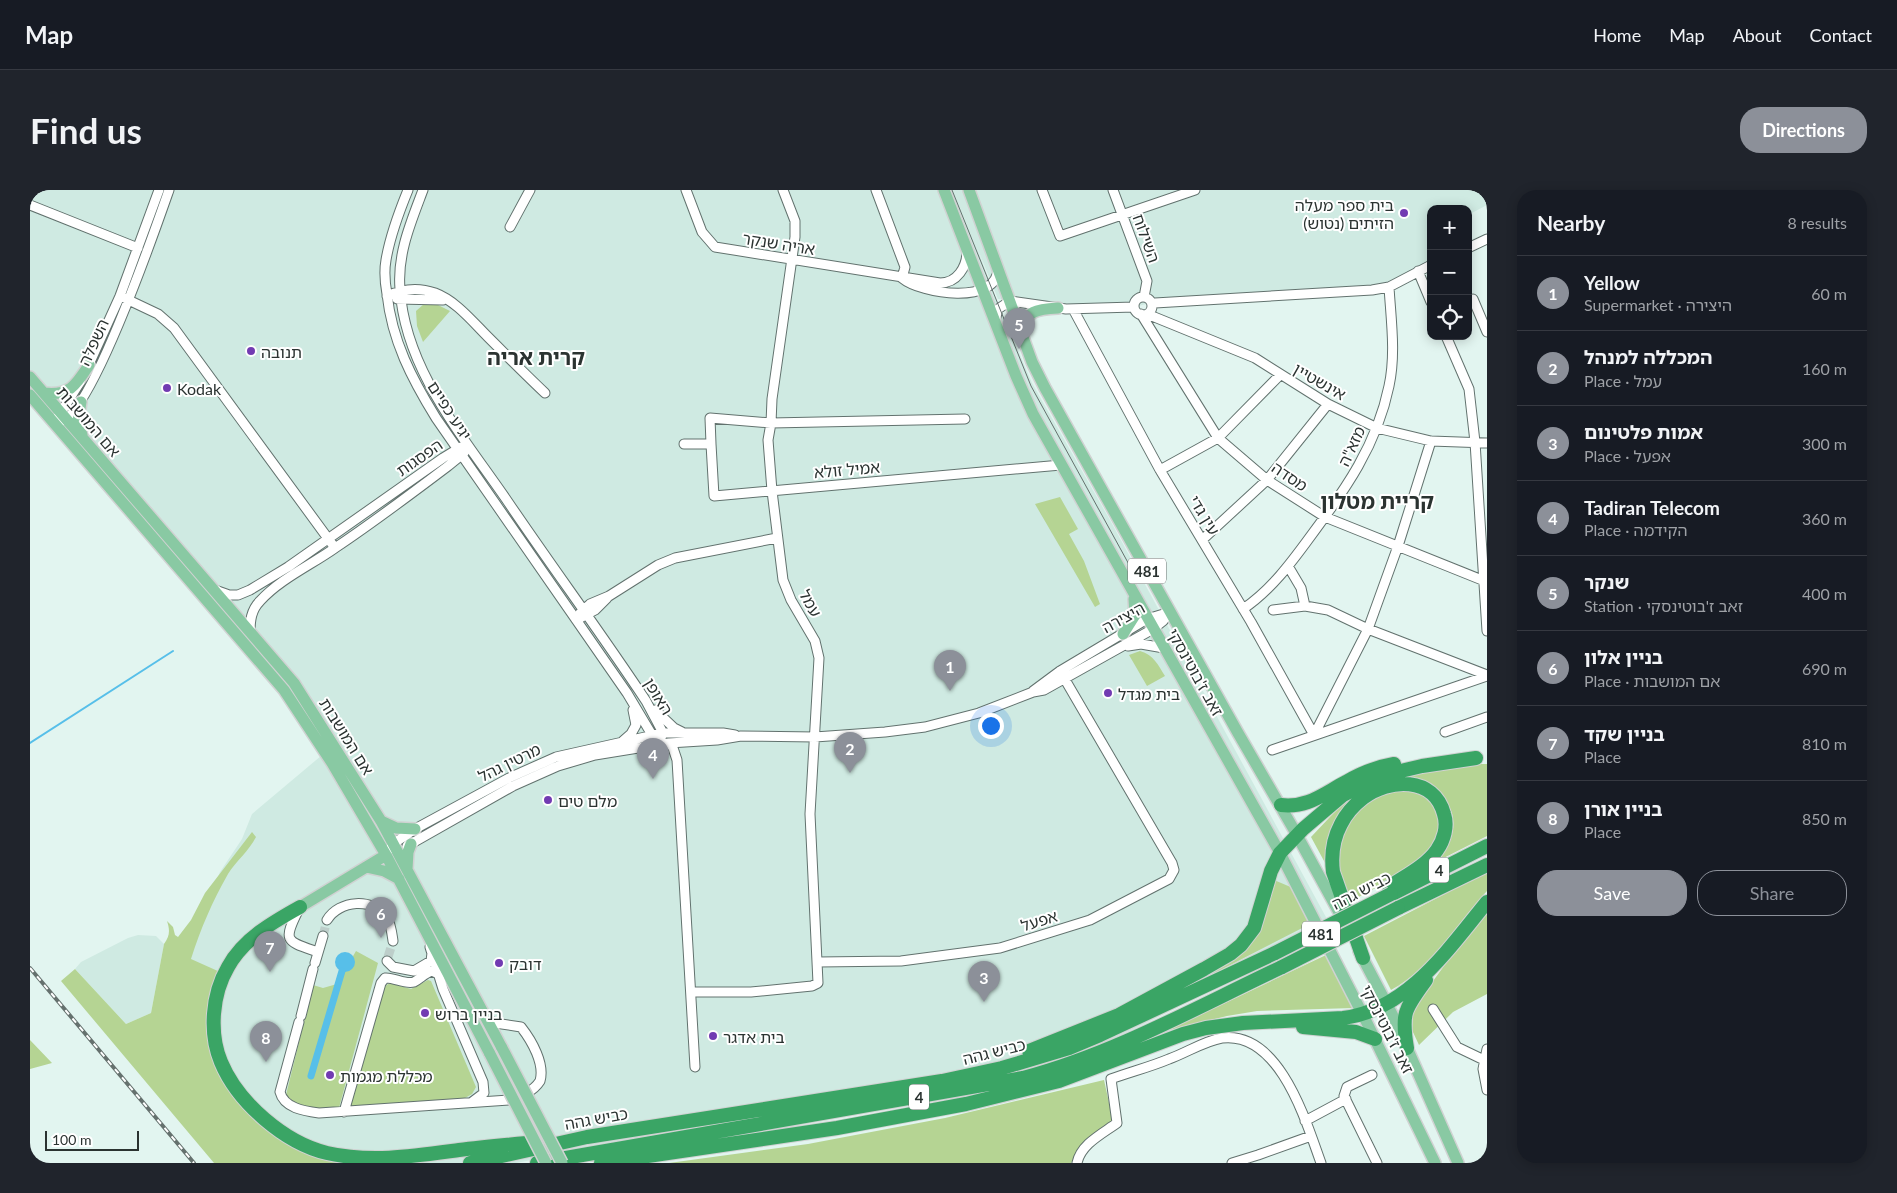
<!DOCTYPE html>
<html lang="en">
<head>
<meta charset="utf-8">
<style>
  :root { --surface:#171b24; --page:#20242c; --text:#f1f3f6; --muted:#9ea1a6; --line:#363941; --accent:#8c9099 }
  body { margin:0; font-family:Lato,"Noto Sans Hebrew",sans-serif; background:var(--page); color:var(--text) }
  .controls { position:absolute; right:15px; top:15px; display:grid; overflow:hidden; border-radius:10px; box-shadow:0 2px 12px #0003 }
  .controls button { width:45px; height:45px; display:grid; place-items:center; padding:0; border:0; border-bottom:1px solid var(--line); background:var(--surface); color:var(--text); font:25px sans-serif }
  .scale { position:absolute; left:15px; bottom:12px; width:94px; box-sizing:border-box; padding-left:5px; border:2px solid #2b3331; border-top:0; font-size:14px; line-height:18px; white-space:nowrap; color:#2b3331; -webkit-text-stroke:4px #fff; paint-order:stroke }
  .you { position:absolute; left:960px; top:535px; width:18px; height:18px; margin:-12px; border:4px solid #fff; border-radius:50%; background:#1a73e8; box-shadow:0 0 0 8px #1a73e833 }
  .badge { display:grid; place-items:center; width:32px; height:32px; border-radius:50%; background:var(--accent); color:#fff; font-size:16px; font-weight:700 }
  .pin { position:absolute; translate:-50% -41px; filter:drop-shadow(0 1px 2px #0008) }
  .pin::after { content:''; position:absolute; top:26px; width:18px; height:15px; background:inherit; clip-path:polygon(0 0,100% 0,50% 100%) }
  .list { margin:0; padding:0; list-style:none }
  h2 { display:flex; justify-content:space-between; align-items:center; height:65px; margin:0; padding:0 20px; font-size:21px }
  h2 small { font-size:16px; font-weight:400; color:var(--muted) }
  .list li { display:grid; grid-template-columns:32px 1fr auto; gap:15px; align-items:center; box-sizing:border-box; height:75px; padding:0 20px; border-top:1px solid var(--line) }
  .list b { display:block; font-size:19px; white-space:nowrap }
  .list p { margin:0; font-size:16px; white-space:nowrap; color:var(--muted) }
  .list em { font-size:16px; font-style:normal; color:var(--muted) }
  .actions { display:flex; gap:10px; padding:15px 20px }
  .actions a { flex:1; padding:11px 0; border:1px solid var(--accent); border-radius:20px; text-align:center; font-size:18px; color:var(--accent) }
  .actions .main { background:var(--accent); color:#fff }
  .icon { flex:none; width:28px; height:28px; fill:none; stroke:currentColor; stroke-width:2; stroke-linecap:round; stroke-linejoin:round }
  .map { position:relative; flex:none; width:1457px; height:973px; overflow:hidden; border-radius:20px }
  header { display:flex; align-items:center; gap:30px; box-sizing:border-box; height:70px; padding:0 25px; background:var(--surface); border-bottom:1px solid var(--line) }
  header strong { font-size:24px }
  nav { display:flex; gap:28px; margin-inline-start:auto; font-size:18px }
  .intro { display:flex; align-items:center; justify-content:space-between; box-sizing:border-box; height:120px; padding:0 30px }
  h1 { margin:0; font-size:35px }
  .button { padding:12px 22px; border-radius:20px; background:var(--accent); color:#fff; font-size:18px; font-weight:700 }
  main { display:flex; gap:30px; padding:0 30px }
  aside { flex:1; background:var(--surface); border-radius:20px; box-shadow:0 2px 12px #0003 }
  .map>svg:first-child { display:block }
  .built { fill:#cfeae2 }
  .green { fill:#b5d493 }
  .water { fill:#57bfe9 }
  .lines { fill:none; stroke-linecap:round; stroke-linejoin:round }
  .stream { stroke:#57bfe9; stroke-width:2 }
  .canal { stroke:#57bfe9; stroke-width:7 }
  .minor-tunnel { stroke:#bdceca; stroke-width:9; stroke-dasharray:9 4.5; stroke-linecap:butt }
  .minor-casing { stroke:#62726e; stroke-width:11 }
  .major-casing { stroke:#d0d2d2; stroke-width:14 }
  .highway-casing { stroke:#d0d2d2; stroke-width:16 }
  .minor { stroke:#fff; stroke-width:9 }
  .major { stroke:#89c9a3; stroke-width:11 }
  .highway { stroke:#3aa565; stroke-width:14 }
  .tram { stroke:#65716e; stroke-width:1 }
  .rail-casing { stroke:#65716e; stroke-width:4 }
  .rail { stroke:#fff; stroke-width:2; stroke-dasharray:5.5; stroke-linecap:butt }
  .major-bridge-casing { stroke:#d0d2d2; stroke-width:14; stroke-linecap:butt }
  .highway-bridge-casing { stroke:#d0d2d2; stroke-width:16; stroke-linecap:butt }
  .major-bridge { stroke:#89c9a3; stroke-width:11 }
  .highway-bridge { stroke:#3aa565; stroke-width:14 }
  .poi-dot { fill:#723bb2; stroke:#fff; stroke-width:2 }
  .labels { text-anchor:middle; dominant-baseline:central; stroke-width:4; stroke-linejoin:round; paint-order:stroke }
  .shield { fill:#fff; stroke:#6b706f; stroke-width:1 }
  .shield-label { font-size:15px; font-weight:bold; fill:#2b3331 }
  .poi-label { font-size:16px; fill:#2b3331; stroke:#fff; text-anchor:start }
  .street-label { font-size:16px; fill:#2b3331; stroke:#fff }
  .district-label { font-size:21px; font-weight:bold; fill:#2b3331; stroke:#fff }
</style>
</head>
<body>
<header>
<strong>Map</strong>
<nav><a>Home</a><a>Map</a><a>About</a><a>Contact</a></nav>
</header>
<div class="intro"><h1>Find us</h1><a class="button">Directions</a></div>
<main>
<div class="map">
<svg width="1457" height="973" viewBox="0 0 1457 973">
  <rect width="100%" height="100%" fill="#e2f5f0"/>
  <!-- built -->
  <path class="built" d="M0,0H1457V15L1438,25V19H1401V75L1359,97L1121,113L1104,117L1043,116L968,109L946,55L967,111L1002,193L1080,330L1303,740L1064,859L486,973H296L227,940L155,769L170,726L190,682L212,649L222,624L298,560L258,494L0,198Z
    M108,745L126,746L134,754L121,823L96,834L45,779L51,772L98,748Z"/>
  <!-- green -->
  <path class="green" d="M400,113L408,115L420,121L393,152L387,136L386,121L394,114Z
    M1030,307L1048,339L1039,344L1054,371L1070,414L1065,417L1005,314Z
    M1110,461C1124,465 1128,475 1135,486L1117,496L1099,465Z
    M1435,574H1457V646L1398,676C1405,668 1416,660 1420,650C1434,615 1402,591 1372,585Z
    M1366,600C1385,600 1394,601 1405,617C1433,658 1345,698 1319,712C1315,701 1310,689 1308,678C1305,650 1321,618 1347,606C1353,603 1360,602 1366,600Z
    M1327,603L1323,612L1300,682L1281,647L1315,611Z
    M222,642L226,647C219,661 206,671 198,684C182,712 171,738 161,769L190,782L179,834L209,908L286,963L412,968L390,973H184L31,791L45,779L96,834L121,823L134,754C140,746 140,740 137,731L143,737L145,745L148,747L161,730L175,703Z
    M1457,682V701C1426,734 1402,778 1361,800L1334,746Z
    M1244,690L1263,698L1280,734L1175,788L1212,762Z
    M1457,720V804L1423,822L1389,855L1382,840L1383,824L1395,802L1414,776Z
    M326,761L348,773L309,918L286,921L259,911L256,905L283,795L293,798L307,794Z
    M1296,765L1324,818L1227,821L1197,826L1136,841Z
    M398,790L401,791L446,897L442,904L435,908L320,917L355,796L360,793L381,799Z
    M0,850L22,873L0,879Z
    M1074,890L1083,931L1050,957L1041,973H639L778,954L915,928Z"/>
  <!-- water -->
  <path class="water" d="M305 772a10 10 0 1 1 20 0a10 10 0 1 1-20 0Z"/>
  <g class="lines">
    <!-- stream -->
    <path class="stream" d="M0,553L143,461"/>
    <!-- canal -->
    <path class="canal" d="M281,886L312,781"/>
    <!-- minor-tunnel -->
    <path class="minor-tunnel" d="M293,746L297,730
      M358,767L363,751"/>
    <!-- minor casing -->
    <g class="minor-casing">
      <path id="minor" d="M378,0C369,22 360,46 356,70C354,81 355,93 357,104C362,151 382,189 406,228L597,503L628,555
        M393,0C381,32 367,64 370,99C375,179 432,245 476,309C522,377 571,443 616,511L633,543L628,555
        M656,0L672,42L685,57L910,93C927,93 937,77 937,61
        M846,0L875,77L872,88
        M1012,0L1030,46L1165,0
        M1083,0L1117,91L1114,107
        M0,15L108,58
        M480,37L500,0
        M1438,58L1457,49
        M1388,81L1401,112
        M872,88C891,104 968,116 968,78
        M90,106L128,124L144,138L305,358
        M357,106C372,99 388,97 405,103C426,111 442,131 458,147C477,166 496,185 515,203
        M1104 116a9 9 0 1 1 18 0a9 9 0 1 1-18 0Z
        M367,109L413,110
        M1443,109L1457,142
        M1125,113L1342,100L1359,97L1401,75
        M1043,119L1130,280L1221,432L1284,545
        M1111,124L1188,248L1237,290L1295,327L1457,392
        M1117,124L1225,168L1298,214L1347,238L1401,251L1457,253
        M965,131L968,119L980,111L1036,119L1104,117
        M1416,146L1439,199L1445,252L1457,441
        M56,181L90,106L129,0
        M28,227L50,192
        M32,231C63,220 126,37 139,0
        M654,254H681L684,306L1031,275
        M681,254L680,228L741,233L935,229
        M1130,280L1188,248L1250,185
        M1172,350L1237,290L1298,214
        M1258,376L1271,398L1275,416L1298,420L1338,439L1457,485
        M185,400L199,405H208L220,400L258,377L413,268L431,257
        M1213,419C1241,400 1261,373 1280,347C1315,300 1347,255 1359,196C1366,164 1361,130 1359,97
        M1243,420L1275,416
        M550,423L560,414L579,406L628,375L645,368L747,348
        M552,427L565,420L577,408
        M220,443C220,431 221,420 230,411C250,389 281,375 305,358C344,332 381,304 418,276L434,263
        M1098,456L1111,454L1134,458
        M1003,501L1030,481L1117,429L1140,422
        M625,520L644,538L652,542
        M1415,542L1457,527
        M1284,545L1338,439L1368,356L1401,251
        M593,551L601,544L606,535L603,520
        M639,553L643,558L647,570L665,877
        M1242,560L1457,486
        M377,656L483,596L528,576L565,565L639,553L687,550L711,546L785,547L855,542L895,537L949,523L1003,502L1014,500L1123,439L1133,431L1140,422
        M360,659L363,654L385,639L479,588L526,567L633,543H693L705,545
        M269,719C252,752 256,751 288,762
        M297,730C309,710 343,707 357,728C361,734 362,744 363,751
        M400,757L413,799L453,892L454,903L442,912
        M357,771L363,777L384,781L401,771L402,763
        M788,772L871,771L970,758L1060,730L1139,689L1144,680L1142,673L1030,481
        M285,773L293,746
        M661,802H721L782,796L788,793L780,624L789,468L785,451L761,410L753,390L742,301L738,250L741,233L742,209L765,47V31L753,0
        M1403,819L1427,857L1454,870
        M271,826L283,779
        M269,832L250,902C254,918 274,921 289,923L479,910C491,906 503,902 510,891C515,874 502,851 491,837L465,833L456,828
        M1457,859L1453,879L1457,900
        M1342,885L1317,897L1314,906L1347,973
        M314,922L351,793L355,788C364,787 375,795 384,792C390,789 395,783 402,781L408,784
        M1275,931L1316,909
        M1047,973C1051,954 1072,944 1087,933L1081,889C1100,882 1120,877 1139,869C1156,863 1174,851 1192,848C1250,841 1276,932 1291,973
        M1202,973L1228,965L1281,946"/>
    </g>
    <!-- major casing -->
    <g class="major-casing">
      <path id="major" d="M914,0L986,186L1003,224L1250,663L1337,833L1405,973
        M939,0L1002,172L1015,198L1208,543L1263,638L1316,735
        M992,144C994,120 1008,119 1028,118
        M0,187L264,493L351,631L472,858
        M14,203C40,206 46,195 59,175
        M0,205L254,500L302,573L356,665L460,864
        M51,212L48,231L52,245
        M1093,444L1105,425L1104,409
        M351,631L366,638L385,639
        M336,677L354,681L369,689
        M377,679L378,662L381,654
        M270,717L356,665
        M1329,761L1362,824L1428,973"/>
    </g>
    <!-- highway casing -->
    <g class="highway-casing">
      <path id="highway" d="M1251,615C1278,618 1293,604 1316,592C1331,583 1347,577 1364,574
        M1364,703L1457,656
        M270,717C243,732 213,749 198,777C182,804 179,843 191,872C208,913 255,953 297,963C341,973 385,966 429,960C451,957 474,955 497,953
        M1368,718L1457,675
        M1333,768L1303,682C1301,666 1303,649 1311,634C1316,624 1324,615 1333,608C1359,588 1404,586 1414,624C1418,636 1414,650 1407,660C1396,676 1375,686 1359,697
        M1273,837L1326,842L1345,849
        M1377,858C1371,822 1375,819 1396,790
        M999,861L1089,825L1174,779L1200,764L1211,755L1224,738L1241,681L1250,663L1273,639L1313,605L1342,590L1358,584L1392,576L1446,568
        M440,973L557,947L912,891L972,878L1039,858L1070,845L1245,763
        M507,973L993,888C1084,864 1167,817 1252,777
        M571,973L807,938L936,914L1029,891L1153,844L1176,838L1213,833L1313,828C1378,820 1419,758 1457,712"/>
    </g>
    <!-- minor -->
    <use href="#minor" class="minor"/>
    <!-- major -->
    <use href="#major" class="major"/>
    <!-- highway -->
    <use href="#highway" class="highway"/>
    <!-- tram -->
    <path class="tram" d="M922,0L1001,196L1107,389"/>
    <!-- rail casing -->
    <g class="rail-casing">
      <path id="rail" d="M0,778L164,973"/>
    </g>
    <!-- rail -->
    <use href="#rail" class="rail"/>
    <!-- major-bridge casing -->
    <g class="major-bridge-casing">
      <path id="major-bridge" d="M472,858L532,973
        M460,864L516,973"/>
    </g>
    <!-- highway-bridge casing -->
    <g class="highway-bridge-casing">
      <path id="highway-bridge" d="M1245,763L1361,704
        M1252,777L1368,718"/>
    </g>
    <!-- major-bridge -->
    <use href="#major-bridge" class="major-bridge"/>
    <!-- highway-bridge -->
    <use href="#highway-bridge" class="highway-bridge"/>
  </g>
  <!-- markers -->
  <g class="poi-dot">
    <circle cx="1374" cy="23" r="5"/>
    <circle cx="221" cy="161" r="5"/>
    <circle cx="137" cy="198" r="5"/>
    <circle cx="1078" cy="503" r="5"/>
    <circle cx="518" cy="610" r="5"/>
    <circle cx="469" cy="773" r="5"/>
    <circle cx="395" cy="823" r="5"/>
    <circle cx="683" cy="846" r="5"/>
    <circle cx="300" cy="885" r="5"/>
  </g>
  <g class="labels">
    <!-- shield labels -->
    <g class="shield">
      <rect x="1098" y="368.5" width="38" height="25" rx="4"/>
      <rect x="1399" y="667.5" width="20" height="25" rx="4"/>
      <rect x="1272" y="731.5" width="38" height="25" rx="4"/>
      <rect x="879" y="894.5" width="20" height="25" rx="4"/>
    </g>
    <g class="shield-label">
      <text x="1117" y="381">481</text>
      <text x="1409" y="680">4</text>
      <text x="1291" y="744">481</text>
      <text x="889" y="907">4</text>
    </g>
    <!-- poi labels -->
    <g class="poi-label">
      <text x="1364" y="14" text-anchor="end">בית ספר מעלה<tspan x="1364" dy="18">הזיתים (נטוש)</tspan></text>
      <text x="231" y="161">תנובה</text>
      <text x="147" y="198">Kodak</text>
      <text x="1088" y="503">בית מגדל</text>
      <text x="528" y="610">מלם טים</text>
      <text x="479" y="773">דובק</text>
      <text x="405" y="823">בניין ברוש</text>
      <text x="693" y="846">בית אדגר</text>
      <text x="310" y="885">מכללת מגמות</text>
    </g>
    <!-- street labels -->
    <g class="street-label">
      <text transform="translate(1117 48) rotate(70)">השילוח</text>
      <text transform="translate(749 53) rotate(9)">אריה שנקר</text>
      <text transform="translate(63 152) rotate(-65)">השפלה</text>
      <text transform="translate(1290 191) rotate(30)">אינשטיין</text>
      <text transform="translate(420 220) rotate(57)">יגיע כפיים</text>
      <text transform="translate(59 231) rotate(49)">אם המושבות</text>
      <text transform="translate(1321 256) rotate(-65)">מזא"ה</text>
      <text transform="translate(389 267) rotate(-35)">הפסגות</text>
      <text transform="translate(817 279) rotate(-5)">אמיל זולא</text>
      <text transform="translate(1260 286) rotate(34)">מסדה</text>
      <text transform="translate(1175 325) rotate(59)">עין גדי</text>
      <text transform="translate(781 413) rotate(61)">עמל</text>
      <text transform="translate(1093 427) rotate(-29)">היצירה</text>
      <text transform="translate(1166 482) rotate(61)">זאב ז'בוטינסקי</text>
      <text transform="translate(629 506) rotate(59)">האופן</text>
      <text transform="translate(317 546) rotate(58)">אם המושבות</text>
      <text transform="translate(479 572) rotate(-26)">מרטין גהל</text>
      <text transform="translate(1331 700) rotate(-27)">כביש גהה</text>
      <text transform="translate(1009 730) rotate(-17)">אפעל</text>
      <text transform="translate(1358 839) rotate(63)">זאב ז'בוטינסקי</text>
      <text transform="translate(964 861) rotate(-14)">כביש גהה</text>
      <text transform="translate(566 928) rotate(-10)">כביש גהה</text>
    </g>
    <!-- district labels -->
    <g class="district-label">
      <text x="506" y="166">קרית אריה</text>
      <text x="1347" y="310">קריית מטלון</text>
    </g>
  </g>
</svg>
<div class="controls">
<button>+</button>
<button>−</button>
<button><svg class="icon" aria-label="locate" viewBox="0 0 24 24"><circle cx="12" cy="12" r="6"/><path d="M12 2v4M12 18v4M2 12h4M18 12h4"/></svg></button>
</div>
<div class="scale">100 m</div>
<div class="you"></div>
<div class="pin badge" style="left:920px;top:501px">1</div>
<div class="pin badge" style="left:820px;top:583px">2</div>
<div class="pin badge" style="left:954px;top:812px">3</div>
<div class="pin badge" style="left:623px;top:589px">4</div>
<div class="pin badge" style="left:989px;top:159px">5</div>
<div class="pin badge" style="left:351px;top:748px">6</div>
<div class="pin badge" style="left:240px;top:782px">7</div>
<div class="pin badge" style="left:236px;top:872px">8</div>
</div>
<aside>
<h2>Nearby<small>8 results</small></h2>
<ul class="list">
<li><span class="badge">1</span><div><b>Yellow</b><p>Supermarket · היצירה</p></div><em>60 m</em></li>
<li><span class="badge">2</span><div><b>המכללה למנהל</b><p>Place · עמל</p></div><em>160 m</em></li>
<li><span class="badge">3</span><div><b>אמות פלטינום</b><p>Place · אפעל</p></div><em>300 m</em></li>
<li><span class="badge">4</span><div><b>Tadiran Telecom</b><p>Place · הקידמה</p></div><em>360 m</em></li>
<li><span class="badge">5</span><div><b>שנקר</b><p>Station · זאב ז'בוטינסקי</p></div><em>400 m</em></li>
<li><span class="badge">6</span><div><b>בניין אלון</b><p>Place · אם המושבות</p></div><em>690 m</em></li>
<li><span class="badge">7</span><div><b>בניין שקד</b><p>Place</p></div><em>810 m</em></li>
<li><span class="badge">8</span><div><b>בניין אורן</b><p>Place</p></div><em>850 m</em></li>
</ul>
<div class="actions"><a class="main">Save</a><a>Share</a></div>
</aside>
</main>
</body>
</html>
